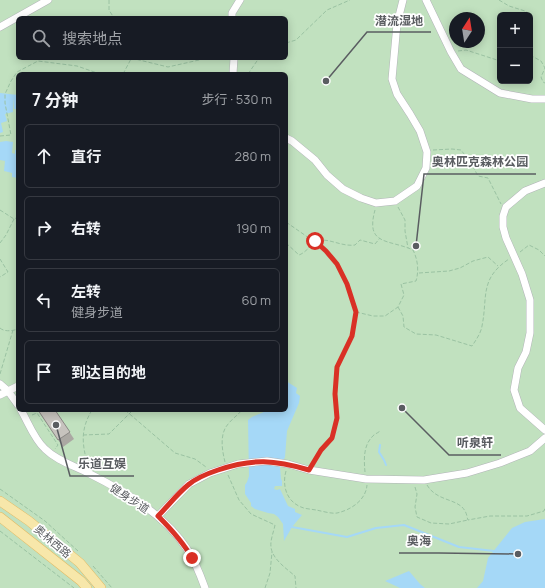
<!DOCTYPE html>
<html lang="zh">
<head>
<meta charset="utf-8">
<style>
  :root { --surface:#171b24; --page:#20242c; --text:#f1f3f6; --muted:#9ea1a6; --line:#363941 }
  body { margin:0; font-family:Manrope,"Noto Sans SC",sans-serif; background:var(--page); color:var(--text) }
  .controls { position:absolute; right:12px; top:12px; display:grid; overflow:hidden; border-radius:6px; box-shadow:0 2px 10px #0003 }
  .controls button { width:36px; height:36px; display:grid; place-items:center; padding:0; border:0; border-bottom:1px solid var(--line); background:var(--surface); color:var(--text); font:20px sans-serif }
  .compass { position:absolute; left:449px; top:12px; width:36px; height:36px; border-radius:50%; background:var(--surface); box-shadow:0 2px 10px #0003; rotate:12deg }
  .stop { position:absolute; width:12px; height:12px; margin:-9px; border:3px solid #d93025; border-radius:50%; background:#fff }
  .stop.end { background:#d93025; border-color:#fff; box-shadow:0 1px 4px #0008 }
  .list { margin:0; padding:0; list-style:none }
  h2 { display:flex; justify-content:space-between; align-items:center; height:52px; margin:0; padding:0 16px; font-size:17px }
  h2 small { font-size:13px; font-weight:400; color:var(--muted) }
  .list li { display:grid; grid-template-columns:26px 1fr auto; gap:12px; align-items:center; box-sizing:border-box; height:64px; margin:0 8px 8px; padding:0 8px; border:1px solid var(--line); border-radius:6px }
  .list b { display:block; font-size:15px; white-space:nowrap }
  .list p { margin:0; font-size:13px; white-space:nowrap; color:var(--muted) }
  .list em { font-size:13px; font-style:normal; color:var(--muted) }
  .icon { flex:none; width:22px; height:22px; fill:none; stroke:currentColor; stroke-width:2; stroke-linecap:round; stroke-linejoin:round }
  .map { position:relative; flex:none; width:545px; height:588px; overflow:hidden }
  .search { position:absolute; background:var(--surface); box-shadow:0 2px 10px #0003; left:16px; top:16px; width:272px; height:44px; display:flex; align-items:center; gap:10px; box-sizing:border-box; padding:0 14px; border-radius:6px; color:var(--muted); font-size:15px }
  .panel { position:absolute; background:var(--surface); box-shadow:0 2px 10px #0003; left:16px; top:72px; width:272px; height:340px; border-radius:6px }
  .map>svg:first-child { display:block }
  .green { fill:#c1e1bf; fill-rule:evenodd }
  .water { fill:#a5d8f7 }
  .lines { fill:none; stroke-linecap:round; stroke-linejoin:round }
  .stream { stroke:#a5d8f7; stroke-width:2 }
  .minor-casing { stroke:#b2b4b8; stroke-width:8 }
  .major-casing { stroke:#e4b961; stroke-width:10 }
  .path { stroke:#9ac2a2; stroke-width:1; stroke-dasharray:4 2; stroke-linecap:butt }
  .minor { stroke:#fff; stroke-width:7 }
  .major { stroke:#f7e7aa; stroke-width:9 }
  .wall { fill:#aba8a3 }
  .building { fill:#c7c3be; stroke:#8b8885 }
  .route { stroke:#d93025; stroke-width:5 }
  .labels { text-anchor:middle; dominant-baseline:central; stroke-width:3.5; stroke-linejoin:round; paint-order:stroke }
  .street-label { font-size:11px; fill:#5a5d61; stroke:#fff }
  .leader { fill:none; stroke:#5a5d61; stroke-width:1.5 }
  .callout-dot { fill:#5a5d61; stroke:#fff; stroke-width:1.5 }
  .callout-label { font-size:12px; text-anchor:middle; font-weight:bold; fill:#5a5d61; stroke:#fff; stroke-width:3.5; stroke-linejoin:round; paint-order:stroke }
</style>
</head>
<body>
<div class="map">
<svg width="545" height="588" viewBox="0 0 545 588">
  <rect width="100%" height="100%" fill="#ebe8e1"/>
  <!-- green -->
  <path class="green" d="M0,0H545V588H0ZM500,15H530V81H500ZM18,18H286V58H18ZM455,18H479V42H455ZM18,74H286V410H18Z"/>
  <!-- water -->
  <path class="water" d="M0,93L18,95V109H14L13,98V112L5,114L7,121L1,123L3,132L0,133Z
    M6,141L13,142L12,153L15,154V150H18V178L12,177V173L4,171L5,161L0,160V142Z
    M286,381L297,388L296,393L300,396L299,403L287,431L285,457L280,467L281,479L282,481V486H275L274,489L277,490L280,489L288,506L295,509V512L302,515L292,527L284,541L283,524L278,517L274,514L268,513L255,509L251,506V503L245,494V485L247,482L249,476L248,420C255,414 261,415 266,410H286Z
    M545,519V588H477L483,581L488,558L512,528L525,522Z
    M409,571L420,584L425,588H400L385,581Z"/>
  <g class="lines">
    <!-- stream -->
    <path class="stream" d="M380,445L379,452L384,460L386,465
      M291,526L292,527L347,537L376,528L404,525L459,547L494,551"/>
    <!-- minor casing -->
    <g class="minor-casing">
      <path id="minor" d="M426,0L451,52L461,69L500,93L532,99H545
        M232,18V13L240,0
        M0,27L48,0
        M233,74L234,58
        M286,138L292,141L315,160L327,175L343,189L361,198L376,203L395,201L417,186L426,168L427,152L420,131L410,114L397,94L392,79L397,24L403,0
        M545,183L525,191L506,207L503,216V227L506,238L522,274L530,300V333L526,352L518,368L514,390L520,408L545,430
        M0,384L8,391L18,405
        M0,395L18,386
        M21,410C28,422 34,439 45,449C57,461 75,466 90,474C126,492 165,515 187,549C195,561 200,574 205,588
        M158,516L189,484L210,473L238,464L267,461L288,464L309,470L366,479L424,480L467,473L500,463L530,451L545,438"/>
    </g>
    <!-- major casing -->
    <g class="major-casing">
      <path id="major" d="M0,501L29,521L80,563L101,588
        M0,517L81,581L87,588"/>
    </g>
    <!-- path -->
    <path class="path" d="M109,0V10L114,18
      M499,0L509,6L525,11L530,15
      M530,35L532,31L530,16
      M286,43L296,40L327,10L350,0
      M458,51L466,50L497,60L500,59
      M530,55L541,61L545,68L541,77L543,82L545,83
      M131,58L168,67L208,58
      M123,74L131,59
      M248,74L259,58
      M0,136L11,135L5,103V94L11,81L17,72L38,61L77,66L100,74
      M433,150L452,149L461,150L471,163L478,176L488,178L501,204
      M398,207L405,220V231L408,248
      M0,210L14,219L18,217
      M286,222C320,246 337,254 351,296C354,306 357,314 354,325C351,341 340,353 337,368C333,391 342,416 332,437C330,442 325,445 322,449C318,453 316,459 313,464
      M0,243L6,235L14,219
      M286,243L299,255C307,252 312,243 316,241C328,237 341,247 355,245L360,240L375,244L380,238
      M520,252L529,245L539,250L545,256
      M0,259L8,272L0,277
      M419,273L449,271L460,268L473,261L488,257L498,266
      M398,307L403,316L404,327L416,334L436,335L472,346C476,340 481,333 482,326C488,297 479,279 509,259
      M356,312L373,316H385L398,307L404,295L401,284L416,281C419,271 418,260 413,250C389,239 365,246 375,210
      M0,328C4,332 13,331 18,329
      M0,374L13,330
      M125,410L175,453L195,459L206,467
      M32,415L37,413L58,445L55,449
      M83,435L109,434L133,410
      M225,462C222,450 219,433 229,423C233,418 238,415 242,410
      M88,466C82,444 80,430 92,410
      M286,471C282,485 286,501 301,507C305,509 311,509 316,510C322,511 331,514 337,513C351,510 366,500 367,485
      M365,472C364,461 363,446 372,437C374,434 378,433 380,431
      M228,475L239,500L251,514L275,525C274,531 270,540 271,547C272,559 287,569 295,576L296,588
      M427,485C437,502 458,498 465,511C467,514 467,518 468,520L490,516H527L544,511L545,508
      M415,487L417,494L415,507L417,517L431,523L449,524L468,520
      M0,489L45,521L78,551
      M0,531L74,588
      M93,566L112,588
      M265,588L270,573L272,552"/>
    <!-- minor -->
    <use href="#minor" class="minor"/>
    <!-- major -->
    <use href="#major" class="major"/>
  </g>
  <!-- wall -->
  <path class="wall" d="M38,410H55L74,439L63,447Z"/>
  <!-- building -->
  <path class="building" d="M38,410H55L70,432L58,440Z"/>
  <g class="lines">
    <!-- route -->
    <path class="route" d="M192,558C183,542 171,529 158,516C168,506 177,494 188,485C196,478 209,473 218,470C253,458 275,460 309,470L321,450L332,438L337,418L335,394L337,367L352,336L356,312L347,284L337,264L326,251L315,241"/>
  </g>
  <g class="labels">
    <!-- street labels -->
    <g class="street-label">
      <text transform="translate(130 498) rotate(33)">健身步道</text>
      <text transform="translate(53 541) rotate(40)">奥林西路</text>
    </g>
  </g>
  <!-- callouts -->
  <path class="leader" d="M326 81L367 32H431M416 246L424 174H536M402 408L449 455H501M56 425L70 476H134M518 554L439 553H399"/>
  <g class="callout-dot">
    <circle cx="326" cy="81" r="4"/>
    <circle cx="416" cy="246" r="4"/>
    <circle cx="402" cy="408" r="4"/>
    <circle cx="56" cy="425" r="4"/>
    <circle cx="518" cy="554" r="4"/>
  </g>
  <g class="callout-label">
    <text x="399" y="25">潜流湿地</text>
    <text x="480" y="166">奥林匹克森林公园</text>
    <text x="475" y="447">听泉轩</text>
    <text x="102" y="468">乐道互娱</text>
    <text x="419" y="545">奥海</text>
  </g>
</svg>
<div class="controls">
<button>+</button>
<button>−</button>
</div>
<svg class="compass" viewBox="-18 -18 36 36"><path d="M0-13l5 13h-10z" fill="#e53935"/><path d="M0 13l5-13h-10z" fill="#9ea1a6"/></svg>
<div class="stop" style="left:315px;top:241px"></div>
<div class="stop end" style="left:192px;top:558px"></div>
<div class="search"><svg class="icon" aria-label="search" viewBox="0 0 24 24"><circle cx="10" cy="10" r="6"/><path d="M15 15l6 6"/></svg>搜索地点</div>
<section class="panel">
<h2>7 分钟<small>步行 · 530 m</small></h2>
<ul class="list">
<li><svg class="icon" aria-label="ahead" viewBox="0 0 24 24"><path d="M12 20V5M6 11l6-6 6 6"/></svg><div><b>直行</b></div><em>280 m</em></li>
<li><svg class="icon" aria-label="right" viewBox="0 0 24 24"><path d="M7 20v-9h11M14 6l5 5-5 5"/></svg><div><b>右转</b></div><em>190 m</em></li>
<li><svg class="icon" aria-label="left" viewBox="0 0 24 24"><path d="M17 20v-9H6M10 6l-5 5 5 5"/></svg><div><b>左转</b><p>健身步道</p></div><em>60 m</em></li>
<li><svg class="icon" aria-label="arrive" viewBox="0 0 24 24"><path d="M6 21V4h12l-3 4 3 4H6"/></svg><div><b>到达目的地</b></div></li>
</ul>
</section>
</div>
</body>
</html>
